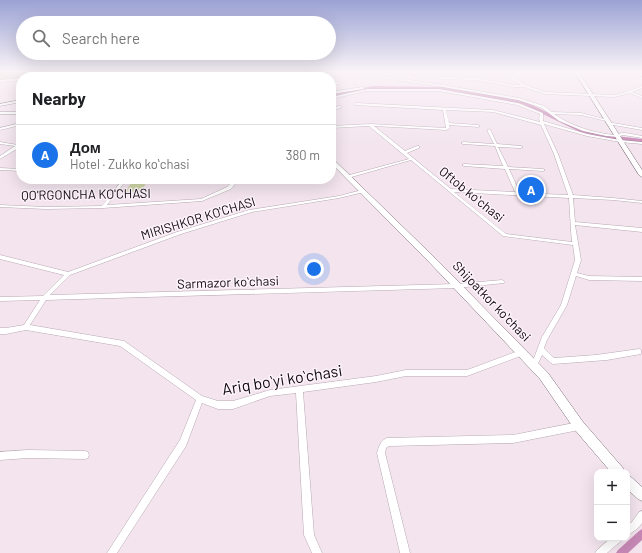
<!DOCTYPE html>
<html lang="en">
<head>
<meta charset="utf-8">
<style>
  :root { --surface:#fff; --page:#f2f2f2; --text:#202124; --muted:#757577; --line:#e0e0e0; --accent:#1a73e8 }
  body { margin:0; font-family:Barlow,sans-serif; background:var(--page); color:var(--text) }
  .controls { position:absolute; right:12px; bottom:12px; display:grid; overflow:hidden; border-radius:8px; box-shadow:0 4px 16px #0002 }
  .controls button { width:36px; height:36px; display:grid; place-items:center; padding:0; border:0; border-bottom:1px solid var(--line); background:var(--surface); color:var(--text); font:20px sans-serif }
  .you { position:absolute; left:314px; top:269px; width:14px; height:14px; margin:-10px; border:3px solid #fff; border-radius:50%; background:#1a73e8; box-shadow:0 0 0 6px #1a73e833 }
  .badge { display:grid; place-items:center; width:26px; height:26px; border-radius:50%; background:var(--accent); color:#fff; font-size:13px; font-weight:700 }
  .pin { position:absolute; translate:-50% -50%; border:2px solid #fff; box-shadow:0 1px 4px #0006 }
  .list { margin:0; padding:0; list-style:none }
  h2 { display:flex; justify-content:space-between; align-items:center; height:52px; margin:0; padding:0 16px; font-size:17px }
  h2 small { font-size:13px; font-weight:400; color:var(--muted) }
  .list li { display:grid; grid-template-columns:26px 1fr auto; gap:12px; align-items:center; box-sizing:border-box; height:60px; padding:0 16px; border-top:1px solid var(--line) }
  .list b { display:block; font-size:15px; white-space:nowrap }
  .list p { margin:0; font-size:13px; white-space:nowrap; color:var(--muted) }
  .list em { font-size:13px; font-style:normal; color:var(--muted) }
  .icon { flex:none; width:22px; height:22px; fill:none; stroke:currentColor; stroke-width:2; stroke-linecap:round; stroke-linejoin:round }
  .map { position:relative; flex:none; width:642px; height:553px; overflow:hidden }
  .search { position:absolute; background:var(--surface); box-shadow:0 4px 16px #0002; left:16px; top:16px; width:320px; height:44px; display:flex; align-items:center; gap:10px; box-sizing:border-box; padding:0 14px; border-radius:22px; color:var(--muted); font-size:15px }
  .panel { position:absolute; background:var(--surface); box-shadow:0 4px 16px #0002; left:16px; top:72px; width:320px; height:112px; border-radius:16px }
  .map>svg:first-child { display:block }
  .green { fill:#ced6a7 }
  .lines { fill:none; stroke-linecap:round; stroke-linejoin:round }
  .canal { fill:#c788b5; fill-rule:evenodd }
  .river { fill:#c788b5; fill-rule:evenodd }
  .street-casing { stroke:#7b6f77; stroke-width:0.5 }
  .secondary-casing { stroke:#7b6f77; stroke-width:1 }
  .street { fill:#fff; fill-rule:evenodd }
  .secondary { fill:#fff; fill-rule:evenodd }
  .labels { text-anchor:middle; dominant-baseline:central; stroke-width:3; stroke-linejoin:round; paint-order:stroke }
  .street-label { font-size:13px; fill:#0e0a0d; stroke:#fef3fa }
  .near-street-label { font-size:16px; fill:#0e0a0d; stroke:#fef3fa }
</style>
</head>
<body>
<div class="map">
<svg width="642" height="553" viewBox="0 0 642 553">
  <rect width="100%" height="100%" fill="#f3e4ee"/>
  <!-- green -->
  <path class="green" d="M0,71H36L34,77L0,80Z
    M134,179H149L140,192H125Z"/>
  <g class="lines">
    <!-- canal -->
    <path class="canal" d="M642,529V540L628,553H616L618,550L639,531Z"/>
    <!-- river -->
    <path class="river" d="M264,71H269L274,77H269Z
      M373,86L444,87L524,101L584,130L607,135L642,139V143L607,139L580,132L522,104L444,91L373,90L331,98V94Z"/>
    <!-- street casing -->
    <g class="street-casing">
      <path id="street" d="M42,71H44L42,77H40Z
        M91,71H93L94,76L97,77H92Z
        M243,71L245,72L222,77H217Z
        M261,71H264L269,77H266Z
        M271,71H274L279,77H276Z
        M318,71H321L318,77H316Z
        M338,71H347L437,84L519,98L544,106L552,112L581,113L608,120L606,121L581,115L554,114C571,126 594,133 614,135C617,135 620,133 623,133C629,133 636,135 642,136V138L623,135L617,137L606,136L583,131L559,121L542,108L518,100L437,86Z
        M400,71H408L441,77L475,78L514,85H521L509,77L498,71H502L511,75L525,85L545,92L614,95L623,93L642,86V88L632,92L642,96V98L630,93L614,97L545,94L524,87H514L475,80L441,79Z
        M531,71H545L579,75L578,76Z
        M633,71H637L642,74V76Z
        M21,78V80L0,82V80Z
        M331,82H340L341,83L340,84H331Z
        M363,87H364V89L331,94V92Z
        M367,89H439L518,103L543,113V121L587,134L620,140L642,142V144L620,142L587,136L544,124L558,154L573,195L613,198L642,201V203L613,200L573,198L575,222L642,228V232L575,225L581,260L577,273L589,276L642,277V281L589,280L576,276L567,305L547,340L544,348L554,358L596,355L639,349L641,350V354L607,360L553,364L551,363L542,355L536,368L534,369L532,368L531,366L542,337L561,305L575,260L573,245L503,236L411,160L348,178H346V176L409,159L369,126L331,128V126L370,124L446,128L443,110L355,105V103H356L493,110L540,122L539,119L540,114L517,105L439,91H367L331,99V97ZM446,110L493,112L541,125L554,154L568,195L520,193L509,169L543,171L545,170L543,169L508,167L498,147L521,148L523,147L521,146L497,144L490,129L487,130L494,144L463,142L461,143L463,144L495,146L503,166L464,164L462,165L464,166L505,169L515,192L451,189L407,153L419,148V146H417L405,151L374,126L446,130L450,128L449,125L478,127L480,126L478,125L449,123ZM454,192L569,198L571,231L572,242L506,234Z
        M340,106H341V108L331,110V108Z
        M607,122L642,128V130L608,124L606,123Z
        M21,123V125L0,130V128Z
        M0,142L18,145L21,144V147H20L0,159V156L15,146L0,144Z
        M337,166L340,167L331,170V168Z
        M0,168L21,169V171L0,170Z
        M123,179H127L107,205L201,199L227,187L235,179H239L231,189L202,201L103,208L46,209L0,207V205L46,207L102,206Z
        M362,190H364V192L339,198L252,212L181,234L70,275L50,295L456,284L502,280L504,281L505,282L504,283L456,288L46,300L30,325L124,341L202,396L218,401H233L270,390L376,376L406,370H467L521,350L523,351L524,353L523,355L467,376H406L376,382L303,392L314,535L322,553H312L304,535L296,393L270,396L233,409H218L202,403L186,446L117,553H107L180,440L196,400L120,346L26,330L6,334H0V328H6L24,325L40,300L0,301V297L43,296L64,275L0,259V255L68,272L177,232L249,210L339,196Z
        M579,422L582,423L583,426L582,429L579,430L513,443L389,446L386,448L385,453L410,553H400L377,453C379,447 380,441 387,438L513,435Z
        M28,450L85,451L88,452L89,455L88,458L85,459L28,458L0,460V452Z
        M642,511V523L638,528L627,536V525L632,522L639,512Z
        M611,538H623L621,541L607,553H595L597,550Z"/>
    </g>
    <!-- secondary casing -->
    <g class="secondary-casing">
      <path id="secondary" d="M144,71H152L131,77H124Z
        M240,71H245L250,77H246Z
        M574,71H578L642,170V177L639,175Z
        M21,100V102L0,106V104Z
        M0,112H21V114H0Z
        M331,158L333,159L437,260L548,373L583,422L623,468L625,472H611L575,430L540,379L431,264L331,163Z
        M627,475L631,477L642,487V501L638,499L627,489Z"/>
    </g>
    <!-- street -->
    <use href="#street" class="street"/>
    <!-- secondary -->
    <use href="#secondary" class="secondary"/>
  </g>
  <!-- sky -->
  <linearGradient id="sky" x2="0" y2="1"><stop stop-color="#9ba2d4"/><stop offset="0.48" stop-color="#faf3f7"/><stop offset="1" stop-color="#faf3f7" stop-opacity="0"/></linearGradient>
  <rect width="642" height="149" fill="url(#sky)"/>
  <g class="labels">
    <!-- street labels -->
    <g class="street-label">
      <text transform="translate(86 194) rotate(-1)">QO'RGONCHA KO'CHASI</text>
      <text transform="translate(472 194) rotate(39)">Oftob koʻchasi</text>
      <text transform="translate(198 218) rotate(-17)">MIRISHKOR KO'CHASI</text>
      <text transform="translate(228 282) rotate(-2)">Sarmazor koʻchasi</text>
      <text transform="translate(492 301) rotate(46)">Shijoatkor koʻchasi</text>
    </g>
    <!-- near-street labels -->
    <g class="near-street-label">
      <text transform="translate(282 379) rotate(-9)">Ariq boʻyi koʻchasi</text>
    </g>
  </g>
</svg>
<div class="controls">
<button>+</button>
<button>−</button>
</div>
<div class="you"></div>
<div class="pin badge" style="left:531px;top:190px">A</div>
<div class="search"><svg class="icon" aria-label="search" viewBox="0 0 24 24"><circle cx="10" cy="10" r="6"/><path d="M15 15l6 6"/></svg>Search here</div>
<section class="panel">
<h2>Nearby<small></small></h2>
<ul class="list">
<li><span class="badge">A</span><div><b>Дом</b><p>Hotel · Zukko koʻchasi</p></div><em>380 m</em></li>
</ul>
</section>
</div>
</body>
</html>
